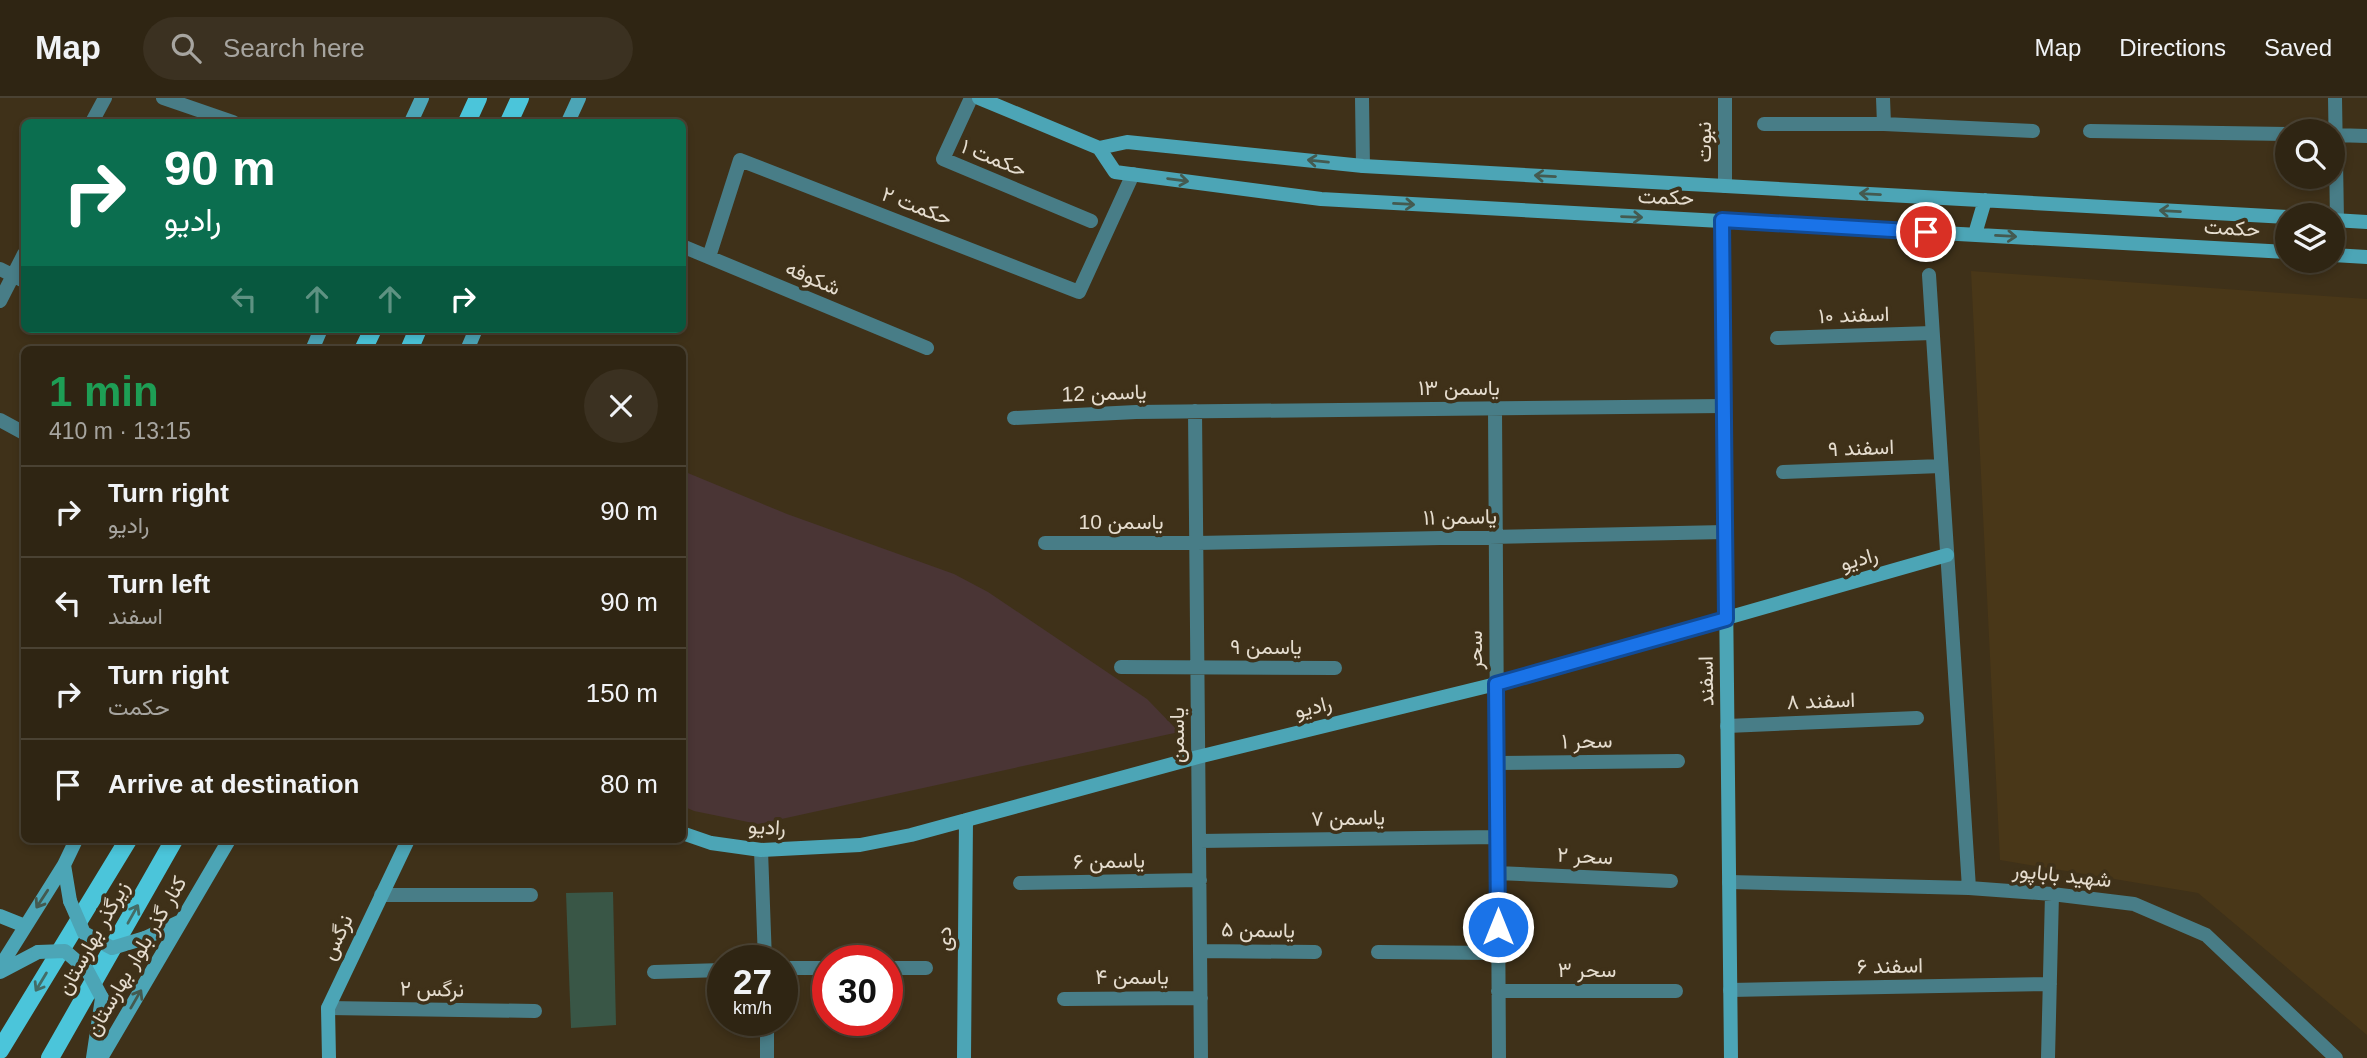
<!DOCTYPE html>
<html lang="en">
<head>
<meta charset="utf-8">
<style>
  :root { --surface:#2f2513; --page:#3b3121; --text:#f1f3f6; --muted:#a7a5a0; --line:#4a4233 }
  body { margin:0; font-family:Helvetica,Vazirmatn,sans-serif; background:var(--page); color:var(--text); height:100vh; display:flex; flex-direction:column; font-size:26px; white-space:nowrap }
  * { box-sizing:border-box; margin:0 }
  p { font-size:23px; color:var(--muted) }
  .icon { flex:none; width:38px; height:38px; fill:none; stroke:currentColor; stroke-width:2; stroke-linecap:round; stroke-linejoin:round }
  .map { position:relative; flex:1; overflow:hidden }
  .sheet { position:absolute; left:21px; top:248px; width:665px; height:497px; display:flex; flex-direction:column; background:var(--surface); border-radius:10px; box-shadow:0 4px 10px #0003,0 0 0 2px var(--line) }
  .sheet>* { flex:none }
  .guide { position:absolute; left:21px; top:21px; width:665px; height:214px; border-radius:10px; box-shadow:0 4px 10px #0003,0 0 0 2px var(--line); background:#0b6e4f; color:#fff; overflow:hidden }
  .fabs { position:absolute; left:2275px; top:21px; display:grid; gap:14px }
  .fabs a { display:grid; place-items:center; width:70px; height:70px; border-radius:50%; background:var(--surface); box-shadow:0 4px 10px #0003,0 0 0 2px var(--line); font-size:35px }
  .speed { position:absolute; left:707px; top:847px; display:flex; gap:14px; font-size:35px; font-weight:700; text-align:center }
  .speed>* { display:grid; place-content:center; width:91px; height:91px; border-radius:50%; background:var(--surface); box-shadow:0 4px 10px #0003,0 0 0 2px var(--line); line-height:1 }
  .speed small { font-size:18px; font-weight:400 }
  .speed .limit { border:10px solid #d22; background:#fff; color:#111 }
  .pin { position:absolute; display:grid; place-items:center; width:60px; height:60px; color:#fff; margin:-30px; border:4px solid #fff; border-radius:50%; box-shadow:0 2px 7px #0007 }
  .me { position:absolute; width:77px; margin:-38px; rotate:0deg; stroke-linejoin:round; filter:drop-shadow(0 0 5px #0008) }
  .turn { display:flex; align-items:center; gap:24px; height:147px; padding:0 28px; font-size:32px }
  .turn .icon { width:91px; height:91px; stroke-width:2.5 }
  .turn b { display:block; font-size:49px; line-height:60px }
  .lanes { display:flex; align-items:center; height:66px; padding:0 28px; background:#0003; justify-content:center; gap:35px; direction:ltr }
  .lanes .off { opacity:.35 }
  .round { display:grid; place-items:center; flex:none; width:74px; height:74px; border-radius:37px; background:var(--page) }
  .head { display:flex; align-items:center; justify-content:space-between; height:119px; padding:0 28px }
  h1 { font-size:42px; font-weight:700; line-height:52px; color:#1e9e55 }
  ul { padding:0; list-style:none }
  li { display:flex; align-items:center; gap:21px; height:91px; padding:0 28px; border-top:2px solid var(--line) }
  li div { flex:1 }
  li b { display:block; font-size:26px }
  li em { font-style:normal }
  header { display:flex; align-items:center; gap:42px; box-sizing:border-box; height:98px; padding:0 35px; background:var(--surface); border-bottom:2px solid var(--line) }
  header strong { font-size:33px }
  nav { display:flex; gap:38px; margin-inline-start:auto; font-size:24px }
  .search { width:490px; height:63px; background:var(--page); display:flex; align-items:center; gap:18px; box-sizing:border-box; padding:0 24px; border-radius:38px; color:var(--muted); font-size:26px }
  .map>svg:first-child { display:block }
</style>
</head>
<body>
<header>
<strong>Map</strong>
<div class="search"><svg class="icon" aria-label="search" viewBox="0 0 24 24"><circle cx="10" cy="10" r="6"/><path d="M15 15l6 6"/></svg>Search here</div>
<nav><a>Map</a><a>Directions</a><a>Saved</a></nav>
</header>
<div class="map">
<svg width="2367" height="960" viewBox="0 0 2367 960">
  <rect width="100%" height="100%" fill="#3f3119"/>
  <!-- built -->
  <path fill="#493718" d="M 1971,173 L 2367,201 L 2367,937 L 2198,795 L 2000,762 Z"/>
  <!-- industrial -->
  <path fill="#4a3535" d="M 683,373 L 787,416 L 954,476 L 988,494 L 1147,601 L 1179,634 L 758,726 L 694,713 L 683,708 Z"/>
  <!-- green -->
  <path fill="#395646" d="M 613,794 L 616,927 L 571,930 L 566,795 Z"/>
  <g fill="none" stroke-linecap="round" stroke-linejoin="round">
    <!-- street -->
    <path stroke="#487d87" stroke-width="14" d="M 163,0 L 233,24
      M 971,0 L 943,61 L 1091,123
      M 1362,0 L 1363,68
      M 1725,0 L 1725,88
      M 1883,0 L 1884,26
      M 2335,0 L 2337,122
      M 92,24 L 105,0
      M 1764,26 L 1884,26 L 2033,33
      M 2090,33 L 2287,36
      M 2333,37 L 2367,38
      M 682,148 L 927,250
      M 709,159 L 740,62 L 1079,194 L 1133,76
      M 0,171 L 24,183
      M 1929,177 L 1969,790
      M 0,203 L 24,156
      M 1777,240 L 1932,235
      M 1495,311 L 1499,960
      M 1195,313 L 1201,960
      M 1014,320 L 1136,314 L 1724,308
      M 0,322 L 24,335
      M 1783,374 L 1941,368
      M 1045,445 L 1197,445 L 1725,434
      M 1121,569 L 1335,570
      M 1727,628 L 1917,620
      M 1497,665 L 1678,663
      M 1199,743 L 1497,739
      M 761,752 L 765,863
      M 1497,775 L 1671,783
      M 1729,784 L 1969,790 L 2052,796 L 2134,806 L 2206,837 L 2336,960
      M 1020,785 L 1200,782
      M 381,797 L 531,797
      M 1200,853 L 1315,854
      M 1378,854 L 1498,855
      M 782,870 L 828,870
      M 887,870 L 926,870
      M 654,874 L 723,872
      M 1730,892 L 2050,886
      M 1498,893 L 1676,893
      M 1064,901 L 1201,900
      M 328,910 L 535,913
      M 767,922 L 767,960
      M 2048,960 L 2052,796"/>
    <!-- secondary -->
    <path stroke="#4ca5b6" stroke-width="14" d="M 979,0 L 1099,50 L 1127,44 L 1363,68 L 2287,119
      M 411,24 L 422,0
      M 568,24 L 579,0
      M 1099,50 L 1115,74 L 1321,101 L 2287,154
      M 1722,122 L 1731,960
      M 2333,122 L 2367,124
      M 1975,136 L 1985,102
      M 2333,157 L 2367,159
      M 312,252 L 321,231
      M 467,252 L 476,231
      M 682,735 L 711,745 L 761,752 L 860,747 L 911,737 L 1198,659 L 1496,586 L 1947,457
      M 64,767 L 70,803
      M 0,818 L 25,828
      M 145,840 L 181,823
      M 0,869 L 64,767 L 76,742
      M 0,874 L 38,854
      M 93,960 L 102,900
      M 101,960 L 229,742
      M 329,960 L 328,910 L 408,742
      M 964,960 L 966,722"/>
    <!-- primary -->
    <path stroke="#4bc5da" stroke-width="18" d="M 467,24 L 478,0
      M 509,24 L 520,0
      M 363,252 L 373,231
      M 409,252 L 418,231
      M 0,952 L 128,742
      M 50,960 L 174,742"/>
    <!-- secondary-bridge -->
    <path stroke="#4ca5b6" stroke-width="14" d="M 70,803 L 84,835 L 112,850 L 145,840
      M 38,854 L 65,853 L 87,872 L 102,900"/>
  </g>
  <!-- one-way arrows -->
  <defs><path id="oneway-shaft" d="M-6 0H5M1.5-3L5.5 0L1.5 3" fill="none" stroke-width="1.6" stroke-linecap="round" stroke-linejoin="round" transform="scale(1.75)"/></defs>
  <g stroke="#445a50">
    <use href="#oneway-shaft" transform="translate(1318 63) rotate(-174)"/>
    <use href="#oneway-shaft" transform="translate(1545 78) rotate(-177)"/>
    <use href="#oneway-shaft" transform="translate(1178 82) rotate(8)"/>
    <use href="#oneway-shaft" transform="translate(1870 96) rotate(-177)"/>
    <use href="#oneway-shaft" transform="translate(1404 106) rotate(3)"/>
    <use href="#oneway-shaft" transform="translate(2170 113) rotate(-177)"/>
    <use href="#oneway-shaft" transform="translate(1632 119) rotate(2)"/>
    <use href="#oneway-shaft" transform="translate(2006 138) rotate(3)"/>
    <use href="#oneway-shaft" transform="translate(42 801) rotate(123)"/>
    <use href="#oneway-shaft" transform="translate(136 901) rotate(-60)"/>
  </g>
  <g stroke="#446c66">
    <use href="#oneway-shaft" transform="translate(133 816) rotate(-61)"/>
    <use href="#oneway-shaft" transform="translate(41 884) rotate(121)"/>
  </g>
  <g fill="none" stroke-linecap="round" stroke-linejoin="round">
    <!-- route casing -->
    <g stroke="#114b97" stroke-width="18">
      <path id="route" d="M 1498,829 L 1496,586 L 1726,521 L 1722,122 L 1926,134"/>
    </g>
    <!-- route -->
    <use href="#route" stroke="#1a73e8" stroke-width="12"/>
  </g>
  <g text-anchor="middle" stroke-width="7" stroke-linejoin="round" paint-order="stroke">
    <!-- street labels -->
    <g font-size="21" fill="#e6ddcf" stroke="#3f3119">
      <text transform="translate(1704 44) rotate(-90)" y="7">نبوت</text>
      <text transform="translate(994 60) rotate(22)" y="7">حکمت ۱</text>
      <text transform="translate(1666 99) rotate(2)" y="7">حکمت</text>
      <text transform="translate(917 108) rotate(21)" y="7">حکمت ۲</text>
      <text transform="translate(2232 130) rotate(3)" y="7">حکمت</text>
      <text transform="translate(813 180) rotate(23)" y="7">شکوفه</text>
      <text transform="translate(1854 217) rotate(-2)" y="7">اسفند ۱۰</text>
      <text x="1459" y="297">یاسمن ۱۳</text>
      <text transform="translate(1104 295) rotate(-2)" y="7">یاسمن 12</text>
      <text transform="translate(1861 350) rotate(-2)" y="7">اسفند ۹</text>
      <text transform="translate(1460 419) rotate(-1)" y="7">یاسمن ۱۱</text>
      <text x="1121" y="431">یاسمن 10</text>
      <text transform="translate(1859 461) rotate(-16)" y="7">رادیو</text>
      <text x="1266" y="556">یاسمن ۹</text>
      <text transform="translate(1475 552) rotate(-90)" y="7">سحر</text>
      <text transform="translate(1706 583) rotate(-91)" y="7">اسفند</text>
      <text transform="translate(1821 603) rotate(-2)" y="7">اسفند ۸</text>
      <text transform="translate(1313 609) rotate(-14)" y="7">رادیو</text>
      <text transform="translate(1177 637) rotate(-90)" y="7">یاسمن</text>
      <text transform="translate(1587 643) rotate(-1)" y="7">سحر ۱</text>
      <text transform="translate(1348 720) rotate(-1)" y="7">یاسمن ۷</text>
      <text transform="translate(767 729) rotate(3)" y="7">رادیو</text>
      <text transform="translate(1585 758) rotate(3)" y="7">سحر ۲</text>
      <text transform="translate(1109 763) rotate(-1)" y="7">یاسمن ۶</text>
      <text transform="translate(2062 777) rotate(6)" y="7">شهید باباپور</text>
      <text transform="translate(1258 832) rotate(1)" y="7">یاسمن ۵</text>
      <text transform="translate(337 839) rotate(-65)" y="7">نرگس</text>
      <text transform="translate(93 840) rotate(-61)" y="7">زیرگذر بهارستان</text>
      <text transform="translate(944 841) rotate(-90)" y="7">دی</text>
      <text transform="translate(136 858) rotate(-60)" y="7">کنار گذر بلوار بهارستان</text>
      <text transform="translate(1890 868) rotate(-1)" y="7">اسفند ۶</text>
      <text x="1587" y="879">سحر ۳</text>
      <text x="1132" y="886">یاسمن ۴</text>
      <text transform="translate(432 891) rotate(1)" y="7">نرگس ۲</text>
    </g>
  </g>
</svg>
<div class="fabs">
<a><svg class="icon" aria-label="search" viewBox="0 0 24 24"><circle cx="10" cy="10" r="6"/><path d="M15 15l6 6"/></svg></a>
<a><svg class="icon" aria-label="layers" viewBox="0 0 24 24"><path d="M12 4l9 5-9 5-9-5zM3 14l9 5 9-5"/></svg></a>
</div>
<div class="speed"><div>27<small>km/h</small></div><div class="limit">30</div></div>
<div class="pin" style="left:1926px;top:134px;background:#d93025"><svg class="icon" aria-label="arrive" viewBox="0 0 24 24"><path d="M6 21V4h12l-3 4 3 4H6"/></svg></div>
<svg class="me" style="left:1498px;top:829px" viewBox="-20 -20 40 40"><circle r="17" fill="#1a73e8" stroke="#fff" stroke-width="3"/><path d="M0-11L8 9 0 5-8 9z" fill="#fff"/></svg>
<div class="guide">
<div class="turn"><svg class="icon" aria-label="right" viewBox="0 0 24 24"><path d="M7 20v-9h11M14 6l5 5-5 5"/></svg><div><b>90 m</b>رادیو</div></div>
<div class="lanes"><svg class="icon off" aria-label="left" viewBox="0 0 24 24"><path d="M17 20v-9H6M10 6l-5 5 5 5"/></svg><svg class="icon off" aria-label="ahead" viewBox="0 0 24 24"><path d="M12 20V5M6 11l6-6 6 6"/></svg><svg class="icon off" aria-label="ahead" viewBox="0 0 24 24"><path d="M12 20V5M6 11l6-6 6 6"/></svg><svg class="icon" aria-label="right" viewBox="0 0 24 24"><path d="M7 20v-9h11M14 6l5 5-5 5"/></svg></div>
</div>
<section class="sheet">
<div class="head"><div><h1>1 min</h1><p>410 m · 13:15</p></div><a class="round"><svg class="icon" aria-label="close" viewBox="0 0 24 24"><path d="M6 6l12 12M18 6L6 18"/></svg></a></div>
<ul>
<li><svg class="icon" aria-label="right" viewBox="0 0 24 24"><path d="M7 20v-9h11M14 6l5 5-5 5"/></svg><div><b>Turn right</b><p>رادیو</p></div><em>90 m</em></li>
<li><svg class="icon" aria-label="left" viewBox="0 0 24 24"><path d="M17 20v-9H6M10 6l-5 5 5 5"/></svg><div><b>Turn left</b><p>اسفند</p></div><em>90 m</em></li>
<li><svg class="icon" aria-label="right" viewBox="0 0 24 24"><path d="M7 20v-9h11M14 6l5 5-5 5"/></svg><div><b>Turn right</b><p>حکمت</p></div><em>150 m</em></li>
<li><svg class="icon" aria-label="arrive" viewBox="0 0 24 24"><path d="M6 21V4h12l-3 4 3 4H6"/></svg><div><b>Arrive at destination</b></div><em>80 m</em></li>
</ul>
</section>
</div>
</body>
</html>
